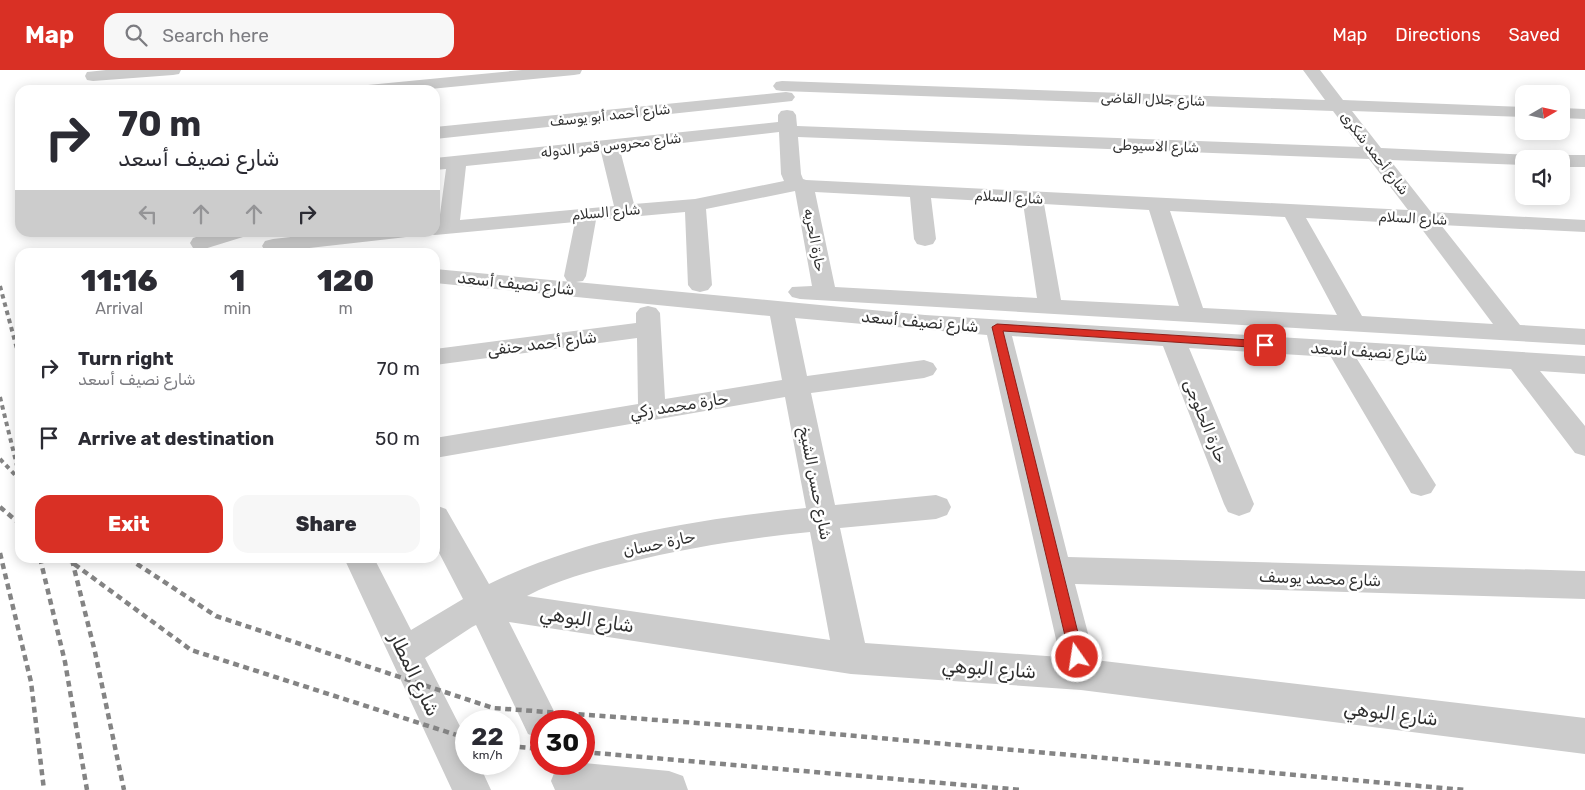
<!DOCTYPE html>
<html lang="en">
<head>
<meta charset="utf-8">
<style>
  :root { --surface:#fff; --page:#f7f7f7; --text:#2b2b33; --muted:#7c7c81; --accent:#d93025 }
  body { margin:0; font-family:Rubik,"Noto Naskh Arabic",sans-serif; background:var(--page); color:var(--text); height:100vh; display:flex; flex-direction:column; font-size:19px; white-space:nowrap }
  * { box-sizing:border-box; margin:0 }
  p { font-size:16px; color:var(--muted) }
  .icon { flex:none; width:28px; height:28px; fill:none; stroke:currentColor; stroke-width:2; stroke-linecap:round; stroke-linejoin:round }
  .map { position:relative; flex:1; overflow:hidden }
  .side { position:absolute; left:15px; top:178px; width:425px; height:315px; display:flex; flex-direction:column; background:var(--surface); border-radius:15px; box-shadow:0 2px 12px #0003 }
  .side>* { flex:none }
  .hud { position:absolute; left:15px; top:15px; width:425px; height:152px; border-radius:15px; box-shadow:0 2px 12px #0003; background:#fff; color:var(--text); overflow:hidden }
  .needle { width:32px; rotate:81deg }
  .buttons { position:absolute; left:1515px; top:15px; display:grid; gap:10px }
  .buttons a { display:grid; place-items:center; width:55px; height:55px; border-radius:10px; background:var(--surface); box-shadow:0 2px 12px #0003; font-size:25px }
  .speed { position:absolute; left:455px; top:640px; display:flex; gap:10px; font-size:25px; font-weight:700; text-align:center }
  .speed>* { display:grid; place-content:center; width:65px; height:65px; border-radius:50%; background:var(--surface); box-shadow:0 2px 12px #0003; line-height:1 }
  .speed small { font-size:12px; font-weight:400 }
  .speed .limit { border:8px solid #d22; background:#fff; color:#111 }
  .pin { position:absolute; display:grid; place-items:center; width:42px; height:42px; color:#fff; margin:-21px; border-radius:10px; box-shadow:0 2px 8px #0006 }
  .me { position:absolute; width:55px; margin:-28px; rotate:347deg; stroke-linejoin:round; filter:drop-shadow(0 0 4px #0008) }
  .turn { display:flex; align-items:center; gap:18px; height:105px; padding:0 20px; font-size:22px }
  .turn .icon { width:65px; height:65px; stroke-width:2.5 }
  .turn b { display:block; font-size:35px; line-height:42px }
  .lanes { display:flex; align-items:center; height:48px; padding:0 20px; background:#0003; justify-content:center; gap:25px; direction:ltr }
  .lanes .off { opacity:.35 }
  .eta { display:flex; justify-content:space-evenly; align-items:center; height:85px; text-align:center }
  .eta b { font-size:30px; font-weight:800; line-height:35px }
  .button { display:flex; gap:10px; margin-top:auto; padding:10px 20px }
  .button a { flex:1; height:58px; border-radius:15px; background:var(--accent); color:#fff; font-size:20px; font-weight:800; line-height:58px; text-align:center }
  .button a+a { background:var(--page); color:var(--text) }
  ul { padding:0; list-style:none }
  li { display:flex; align-items:center; gap:15px; height:70px; padding:0 20px }
  li div { flex:1 }
  li b { display:block; font-size:19px }
  li em { font-style:normal }
  header { display:flex; align-items:center; gap:30px; box-sizing:border-box; height:70px; padding:0 25px; background:var(--accent); color:#fff }
  header strong { font-size:24px }
  nav { display:flex; gap:28px; margin-inline-start:auto; font-size:18px }
  .search { width:350px; height:45px; background:var(--page); display:flex; align-items:center; gap:12px; box-sizing:border-box; padding:0 18px; border-radius:15px; color:var(--muted); font-size:19px }
  .map>svg:first-child { display:block }
</style>
</head>
<body>
<header>
<strong>Map</strong>
<div class="search"><svg class="icon" aria-label="search" viewBox="0 0 24 24"><circle cx="10" cy="10" r="6"/><path d="M15 15l6 6"/></svg>Search here</div>
<nav><a>Map</a><a>Directions</a><a>Saved</a></nav>
</header>
<div class="map">
<svg width="1585" height="720" viewBox="0 0 1585 720">
  <rect width="100%" height="100%" fill="#fff"/>
  <g fill="none" stroke-linecap="round" stroke-linejoin="round">
    <!-- minor -->
    <path fill="#ccc" fill-rule="evenodd" d="M 106,0 L 181,0 L 179,4 L 173,5 L 93,11 L 87,10 L 85,6 L 87,2 Z
      M 522,0 L 582,0 L 580,4 L 574,5 L 420,20 L 359,20 L 362,16 L 368,15 Z
      M 1303,0 L 1320,0 L 1343,30 L 1524,37 L 1524,47 L 1352,41 L 1381,78 L 1531,85 L 1533,89 L 1524,89 L 1524,95 L 1390,90 L 1431,142 L 1585,150 L 1585,162 L 1441,155 L 1520,255 L 1585,259 L 1585,275 L 800,229 L 792,227 L 788,222 L 792,217 L 812,216 L 795,121 L 706,139 L 712,215 L 708,220 L 700,222 L 692,220 L 688,215 L 685,142 L 596,150 L 586,206 L 583,211 L 576,212 L 925,245 L 1585,286 L 1585,304 L 1540,301 L 1585,356 L 1585,386 L 1575,383 L 1511,299 L 1357,289 L 1436,415 L 1431,423 L 1421,426 L 1411,423 L 1331,287 L 1189,278 L 1254,434 L 1250,442 L 1239,446 L 1228,442 L 1224,434 L 1163,276 L 1012,266 L 1068,487 L 1585,501 L 1585,529 L 1075,514 L 1095,590 L 1585,648 L 1585,684 L 1081,620 L 851,604 L 509,552 L 559,651 L 541,651 L 541,669 L 528,664 L 476,555 L 472,557 L 425,588 L 466,668 L 466,694 L 479,694 L 491,720 L 452,720 L 344,488 L 374,488 L 411,560 L 463,529 L 435,475 L 435,435 L 446,439 L 489,514 C 587,466 699,449 806,438 L 785,327 L 435,388 L 435,368 L 638,334 L 637,268 L 435,295 L 435,279 L 636,253 L 636,243 L 640,238 L 648,236 L 656,238 L 660,243 L 665,329 L 782,310 L 770,246 L 435,213 L 435,199 L 572,212 L 567,211 L 564,206 L 575,152 L 435,165 L 427,164 L 435,162 L 435,153 L 439,152 L 446,99 L 435,100 L 435,88 L 778,52 L 778,45 L 781,41 L 787,40 L 793,41 L 796,45 L 797,56 L 1360,77 L 1333,41 L 782,21 L 776,20 L 773,16 L 776,12 L 782,11 L 1325,30 ZM 779,62 L 781,104 L 784,111 L 695,129 L 634,134 L 620,80 ZM 798,67 L 1369,89 L 1408,140 L 806,110 L 803,109 L 801,104 ZM 601,82 L 614,136 L 460,150 L 466,96 ZM 815,122 L 910,127 L 914,169 L 917,174 L 925,176 L 933,174 L 936,169 L 931,128 L 1023,133 L 1037,228 L 835,217 ZM 1044,134 L 1149,140 L 1179,236 L 1061,230 ZM 1170,141 L 1285,147 L 1337,245 L 1203,238 ZM 1306,148 L 1418,154 L 1493,254 L 1362,246 ZM 795,248 L 987,265 L 1060,587 L 865,573 L 840,458 L 936,449 L 947,445 L 951,437 L 947,429 L 936,425 L 835,435 L 811,323 L 924,308 L 933,305 L 937,299 L 933,293 L 924,290 L 807,306 ZM 810,462 L 830,570 L 527,526 C 557,510 591,501 625,493 C 686,478 748,468 810,462 Z
      M 786,22 L 792,23 L 795,27 L 792,31 L 435,69 L 435,57 Z
      M 1561,38 L 1585,39 L 1585,49 L 1561,48 Z
      M 1561,85 L 1585,85 L 1585,97 L 1561,97 L 1561,89 L 1553,89 Z
      M 212,162 L 245,162 L 243,167 L 201,180 L 193,178 L 190,173 L 193,168 Z
      M 335,162 L 408,162 L 406,167 L 398,168 L 274,182 L 265,181 L 262,176 L 265,171 L 273,169 Z
      M 584,693 L 669,701 L 683,706 L 688,720 L 555,720 L 551,711 L 556,698 L 566,694 Z"/>
    <!-- rail-far1 -->
    <path stroke="#848484" stroke-width="4" stroke-dasharray="4.5 4" stroke-linecap="butt" d="M 0,216 L 20,290
      M 0,327 L 20,408
      M 0,389 L 20,410"/>
    <!-- rail -->
    <path stroke="#848484" stroke-width="4.5" stroke-dasharray="6 4.5" stroke-linecap="butt" d="M 0,437 L 20,454
      M 0,483 L 31,612 L 44,720
      M 40,488 L 65,592 L 87,720
      M 66,488 L 191,580 L 466,668
      M 128,488 L 216,546 L 493,638 L 766,658 L 1465,720
      M 72,490 L 95,582 L 124,720
      M 509,676 L 541,679
      M 584,682 L 1022,720"/>
  </g>
  <!-- route -->
  <path fill="#d93025" stroke="#8d1f18" d="M 997,254 L 1265,271 L 1270,275 L 1265,278 L 1003,261 L 1084,587 L 1082,591 L 1077,593 L 1072,591 L 1070,587 L 992,257 Z"/>
  <g text-anchor="middle" stroke-width="5" stroke-linejoin="round" paint-order="stroke">
    <!-- far-street labels -->
    <g font-size="14" fill="#2f2f2f" stroke="#fff">
      <text transform="translate(1153 29) rotate(2)" y="5">شارع جلال القاضى</text>
      <text transform="translate(610 45) rotate(-6)" y="5">شارع أحمد أبو يوسف</text>
      <text transform="translate(611 75) rotate(-6)" y="5">شارع محروس قمر الدوله</text>
      <text transform="translate(1156 76) rotate(2)" y="5">شارع الاسيوطى</text>
      <text transform="translate(1375 83) rotate(52)" y="5">شارع أحمد شكرى</text>
      <text transform="translate(1009 127) rotate(3)" y="5">شارع السلام</text>
      <text transform="translate(606 142) rotate(-5)" y="5">شارع السلام</text>
      <text transform="translate(1413 148) rotate(3)" y="5">شارع السلام</text>
      <text transform="translate(815 170) rotate(79)" y="5">حارة الحريه</text>
    </g>
    <!-- street labels -->
    <g font-size="16" fill="#2f2f2f" stroke="#fff">
      <text transform="translate(516 213) rotate(6)" y="6">شارع نصيف أسعد</text>
      <text transform="translate(920 251) rotate(5)" y="6">شارع نصيف أسعد</text>
      <text transform="translate(542 273) rotate(-7)" y="6">شارع أحمد حنفى</text>
      <text transform="translate(1369 281) rotate(4)" y="6">شارع نصيف أسعد</text>
      <text transform="translate(679 335) rotate(-9)" y="6">حارة محمد زكي</text>
      <text transform="translate(1206 351) rotate(68)" y="6">حارة الحلوجى</text>
      <text transform="translate(816 413) rotate(79)" y="6">شارع حسن الشيخ</text>
      <text transform="translate(659 473) rotate(-12)" y="6">حارة حسان</text>
      <text transform="translate(1320 508) rotate(2)" y="6">شارع محمد يوسف</text>
    </g>
    <!-- near-street labels -->
    <g font-size="19" fill="#2f2f2f" stroke="#fff">
      <text transform="translate(587 549) rotate(8)" y="7">شارع البوهي</text>
      <text transform="translate(989 598) rotate(4)" y="7">شارع البوهي</text>
      <text transform="translate(415 604) rotate(64)" y="7">شارع المطار</text>
      <text transform="translate(1391 643) rotate(7)" y="7">شارع البوهي</text>
    </g>
  </g>
</svg>
<div class="buttons">
<a><svg class="needle" viewBox="-14 -14 28 28"><path d="M0-13l5 13h-10z" fill="#e53935"/><path d="M0 13l5-13h-10z" fill="#7c7c81"/></svg></a>
<a><svg class="icon" aria-label="sound" viewBox="0 0 24 24"><path d="M4 9h4l5-4v14l-5-4H4zM17 9q2 3 0 6"/></svg></a>
</div>
<div class="speed"><div>22<small>km/h</small></div><div class="limit">30</div></div>
<div class="pin" style="left:1265px;top:275px;background:#d93025"><svg class="icon" aria-label="arrive" viewBox="0 0 24 24"><path d="M6 21V4h12l-3 4 3 4H6"/></svg></div>
<svg class="me" style="left:1077px;top:587px" viewBox="-20 -20 40 40"><circle r="17" fill="#d93025" stroke="#fff" stroke-width="3"/><path d="M0-11L8 9 0 5-8 9z" fill="#fff"/></svg>
<div class="hud">
<div class="turn"><svg class="icon" aria-label="right" viewBox="0 0 24 24"><path d="M7 20v-9h11M14 6l5 5-5 5"/></svg><div><b>70 m</b>شارع نصيف أسعد</div></div>
<div class="lanes"><svg class="icon off" aria-label="left" viewBox="0 0 24 24"><path d="M17 20v-9H6M10 6l-5 5 5 5"/></svg><svg class="icon off" aria-label="ahead" viewBox="0 0 24 24"><path d="M12 20V5M6 11l6-6 6 6"/></svg><svg class="icon off" aria-label="ahead" viewBox="0 0 24 24"><path d="M12 20V5M6 11l6-6 6 6"/></svg><svg class="icon" aria-label="right" viewBox="0 0 24 24"><path d="M7 20v-9h11M14 6l5 5-5 5"/></svg></div>
</div>
<section class="side">
<div class="eta">
<div><b>11:16</b><p>Arrival</p></div>
<div><b>1</b><p>min</p></div>
<div><b>120</b><p>m</p></div>
</div>
<ul>
<li><svg class="icon" aria-label="right" viewBox="0 0 24 24"><path d="M7 20v-9h11M14 6l5 5-5 5"/></svg><div><b>Turn right</b><p>شارع نصيف أسعد</p></div><em>70 m</em></li>
<li><svg class="icon" aria-label="arrive" viewBox="0 0 24 24"><path d="M6 21V4h12l-3 4 3 4H6"/></svg><div><b>Arrive at destination</b></div><em>50 m</em></li>
</ul>
<div class="button"><a>Exit</a><a>Share</a></div>
</section>
</div>
</body>
</html>
